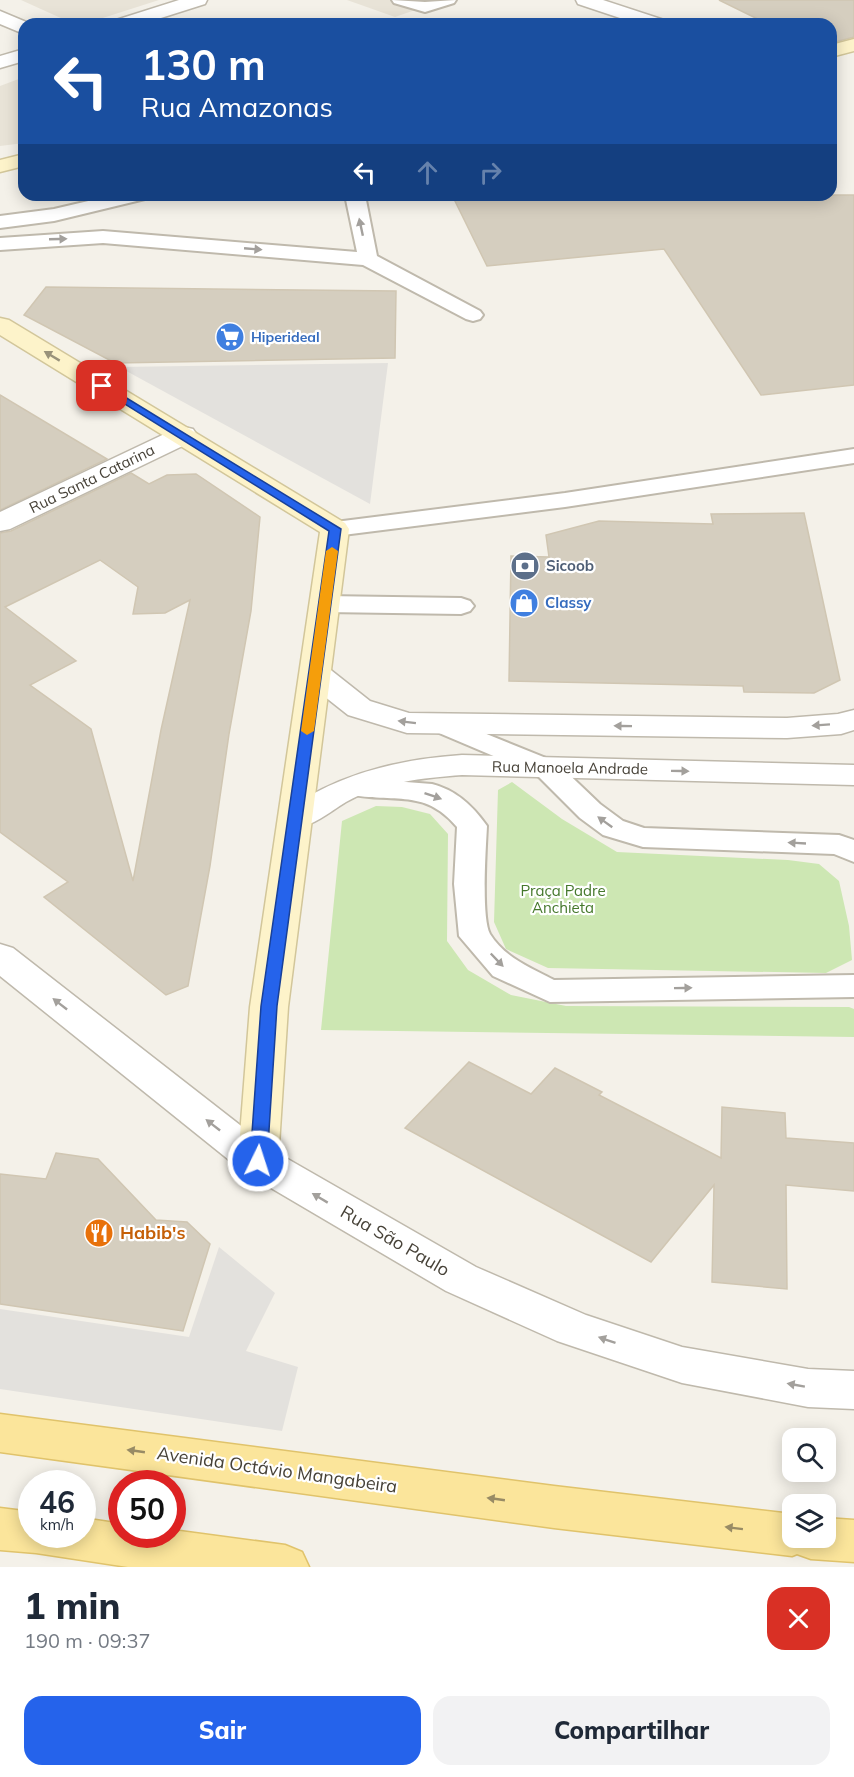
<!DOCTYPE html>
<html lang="pt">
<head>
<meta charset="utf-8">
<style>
  :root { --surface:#fff; --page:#f2f2f3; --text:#1f2937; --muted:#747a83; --accent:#2563eb }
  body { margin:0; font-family:Mulish,sans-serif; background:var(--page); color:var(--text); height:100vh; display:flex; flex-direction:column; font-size:22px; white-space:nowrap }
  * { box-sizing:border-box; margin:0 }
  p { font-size:20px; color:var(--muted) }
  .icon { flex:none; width:33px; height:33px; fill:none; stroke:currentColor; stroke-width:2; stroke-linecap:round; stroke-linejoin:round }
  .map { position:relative; height:1567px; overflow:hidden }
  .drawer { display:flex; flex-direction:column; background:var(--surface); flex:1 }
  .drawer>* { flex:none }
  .banner { position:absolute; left:18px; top:18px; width:819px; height:183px; border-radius:18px; box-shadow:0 3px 15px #0003; background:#1a4fa0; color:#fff; overflow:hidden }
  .tools { position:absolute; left:782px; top:1428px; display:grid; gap:12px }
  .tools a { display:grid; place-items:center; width:54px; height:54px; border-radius:12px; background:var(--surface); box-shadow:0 3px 15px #0003; font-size:30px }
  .speed { position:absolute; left:18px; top:1470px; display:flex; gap:12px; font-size:30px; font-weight:700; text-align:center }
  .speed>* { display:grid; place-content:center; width:78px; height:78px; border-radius:50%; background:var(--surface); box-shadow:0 3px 15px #0003; line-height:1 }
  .speed small { font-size:15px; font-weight:400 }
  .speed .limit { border:9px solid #d22; background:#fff; color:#111 }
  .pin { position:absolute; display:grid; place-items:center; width:51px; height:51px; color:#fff; margin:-26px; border-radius:12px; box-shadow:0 3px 9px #0006 }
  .me { position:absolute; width:66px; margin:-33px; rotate:4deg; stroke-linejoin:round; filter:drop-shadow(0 0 4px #0008) }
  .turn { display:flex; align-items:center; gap:21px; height:126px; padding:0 24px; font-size:27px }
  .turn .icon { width:78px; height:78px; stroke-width:2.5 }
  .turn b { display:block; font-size:42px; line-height:51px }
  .lanes { display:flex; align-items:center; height:57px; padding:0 24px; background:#0003; justify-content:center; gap:30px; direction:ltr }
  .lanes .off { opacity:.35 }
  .round { display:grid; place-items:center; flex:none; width:63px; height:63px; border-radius:18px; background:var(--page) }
  .summary { display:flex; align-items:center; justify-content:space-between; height:102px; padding:0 24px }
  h1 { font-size:36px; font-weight:800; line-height:45px }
  .action { display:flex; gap:12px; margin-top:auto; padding:12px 24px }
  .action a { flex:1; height:69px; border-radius:18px; background:var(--accent); color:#fff; font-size:24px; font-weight:800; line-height:69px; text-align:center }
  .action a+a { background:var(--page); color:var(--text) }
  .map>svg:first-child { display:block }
</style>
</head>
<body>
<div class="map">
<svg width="854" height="1567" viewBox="0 0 854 1567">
  <rect width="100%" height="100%" fill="#f4f1e9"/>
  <!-- residential -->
  <path fill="#e8e3d7" d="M 21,0 L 159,0 L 84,24 L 74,24 Z
    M 347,0 L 444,0 L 395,17 Z
    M 24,77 L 24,143 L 0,146 L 0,86 Z"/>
  <!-- green -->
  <path fill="#cde7b3" d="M 512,782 L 562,819 L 617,852 L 788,860 L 819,864 L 839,881 L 849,926 L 852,960 L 826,973 L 548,968 L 506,949 L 494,922 L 498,790 Z
    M 376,806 L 402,807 L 430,814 L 448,834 L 447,941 L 468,970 L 511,995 L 566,1006 L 849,1007 L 854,1009 L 854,1037 L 321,1030 L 342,821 Z"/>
  <!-- parking -->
  <path fill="#e3e1dd" d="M 388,363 L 370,504 L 119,367 Z
    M 219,1247 L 275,1293 L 246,1351 L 298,1367 L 282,1431 L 0,1389 L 0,1309 L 189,1337 Z"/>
  <!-- building -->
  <path fill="#d5cebf" stroke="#d0c6b2" stroke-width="1.5" fill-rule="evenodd" d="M 719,0 L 854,0 L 854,37 L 831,43 L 831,24 L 768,24 Z
    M 452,195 L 854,195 L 854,385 L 761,395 L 664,249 L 487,266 Z
    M 46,287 L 396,291 L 395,358 L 115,363 L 24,315 Z
    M 0,395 L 107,459 L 0,510 Z
    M 131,473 L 149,484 L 167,475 L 196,474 L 260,517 L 251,611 L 229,734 L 210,866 L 188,986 L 166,995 L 44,897 L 68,882 L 0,832 L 0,533 L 11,531 ZM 100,560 L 138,587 L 133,614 L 165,613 L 190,600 L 161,730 L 133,881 L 91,729 L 30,685 L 76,661 L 5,607 Z
    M 804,513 L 840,680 L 814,693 L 744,692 L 743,686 L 509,681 L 511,556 L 549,557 L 546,535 L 599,521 L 713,524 L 711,514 Z
    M 469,1062 L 531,1094 L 555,1068 L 602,1092 L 599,1095 L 721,1158 L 722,1107 L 785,1113 L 786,1138 L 854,1143 L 854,1191 L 786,1185 L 787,1289 L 712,1282 L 714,1185 L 651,1262 L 405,1128 Z
    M 56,1153 L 98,1159 L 156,1220 L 187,1222 L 210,1244 L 183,1331 L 0,1304 L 0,1174 L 46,1179 Z"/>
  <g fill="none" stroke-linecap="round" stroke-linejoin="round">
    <!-- service casing -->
    <g stroke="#bfb9ac" stroke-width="4">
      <path id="service" d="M 392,0 L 425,2 L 456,0 L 454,3 L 425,12 L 394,3 Z
        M 114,195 L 148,195 L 145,199 L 54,221 L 0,228 L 0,216 L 54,209 Z
        M 345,195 L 365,195 L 377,256 L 480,311 L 483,315 L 480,319 L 473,321 L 466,319 L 363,265 L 103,243 L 0,250 L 0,238 L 103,231 L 357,252 Z
        M 854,449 L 854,463 L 565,507 L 335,536 L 326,534 L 323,529 L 326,524 L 335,522 L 565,493 Z
        M 325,596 L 461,598 L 470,601 L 474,606 L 470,611 L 461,614 L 325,612 L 316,609 L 312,604 L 316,599 Z
        M 442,716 L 556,762 L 600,804 L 623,821 L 644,828 L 839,835 L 854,840 L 854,862 L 834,854 L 643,847 L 603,835 L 580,818 L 536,774 L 432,730 L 428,724 L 432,718 Z
        M 354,778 L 432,784 C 456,790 473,806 487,826 C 486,847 481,918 490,934 C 504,957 531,968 554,980 L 854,975 L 854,997 L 550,1002 L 493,976 L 459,936 L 454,884 L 457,827 C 423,786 390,805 344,793 L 340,787 L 344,781 Z"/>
    </g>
    <!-- minor casing -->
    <g stroke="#bfb9ac" stroke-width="3">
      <path id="minor" d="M 179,0 L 207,0 L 205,4 L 142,24 L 114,24 L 116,20 Z
        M 184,427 L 193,429 L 197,435 L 193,441 L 10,529 L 0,531 L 0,512 L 175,429 Z
        M 316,665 L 327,667 L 370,701 L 409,713 L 787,718 L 838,714 L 854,710 L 854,730 L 841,734 L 787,738 L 407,733 L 348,715 L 305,681 L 301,674 L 305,667 Z
        M 462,755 L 854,765 L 854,785 L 462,775 C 423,778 381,782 346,802 C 326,814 308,832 284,826 L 279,818 C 285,808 294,805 304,799 C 353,770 406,759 462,755 Z"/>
    </g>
    <!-- tertiary casing -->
    <g stroke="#bfb9ac" stroke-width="3">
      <path id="tertiary" d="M 576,0 L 603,0 L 664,20 L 666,24 L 638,24 L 578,4 Z
        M 0,11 L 31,24 L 24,24 L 24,34 L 0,24 Z
        M 24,49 L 24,61 L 0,68 L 0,56 Z
        M 0,944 L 13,948 L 272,1150 L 476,1267 L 586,1315 L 682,1347 L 808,1369 L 854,1371 L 854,1409 L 808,1407 L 682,1383 L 557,1341 L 446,1291 L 244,1172 L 0,976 Z"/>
    </g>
    <!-- secondary casing -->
    <g stroke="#d2c69a" stroke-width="3">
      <path id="secondary" d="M 854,39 L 854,51 L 831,57 L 831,45 Z
        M 24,154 L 24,166 L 0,172 L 0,160 Z
        M 0,318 L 9,320 L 345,523 L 349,529 L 288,1007 L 278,1161 L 272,1172 L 258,1176 L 244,1172 L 238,1161 L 250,1007 L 320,532 L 0,335 Z"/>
    </g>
    <!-- primary casing -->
    <g stroke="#e0c36b" stroke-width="3">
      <path id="primary" d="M 0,1414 L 554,1486 L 792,1514 L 792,1538 L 825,1538 L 825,1518 L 854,1520 L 854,1562 L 811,1559 L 797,1554 L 792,1556 L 554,1528 L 0,1452 Z
        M 0,1508 L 32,1512 L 32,1534 L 82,1534 L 82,1518 L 122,1524 L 122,1534 L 172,1534 L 172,1530 L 285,1545 L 302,1552 L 309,1567 L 128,1567 L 36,1553 L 0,1550 Z"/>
    </g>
    <!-- service -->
    <use href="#service" fill="#fff" fill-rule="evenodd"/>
    <!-- minor -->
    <use href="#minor" fill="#fff" fill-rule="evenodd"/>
    <!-- tertiary -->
    <use href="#tertiary" fill="#fff" fill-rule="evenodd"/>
    <!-- secondary -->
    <use href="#secondary" fill="#fdf3ca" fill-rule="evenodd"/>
    <!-- primary -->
    <use href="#primary" fill="#fbe59b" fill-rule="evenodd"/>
  </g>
  <!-- one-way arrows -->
  <defs><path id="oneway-solid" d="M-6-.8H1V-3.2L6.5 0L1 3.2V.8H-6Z" transform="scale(1.5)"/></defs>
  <g fill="#a3a09c">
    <use href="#oneway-solid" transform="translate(361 227) rotate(-102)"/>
    <use href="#oneway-solid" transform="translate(58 239) rotate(-2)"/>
    <use href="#oneway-solid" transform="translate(253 249) rotate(5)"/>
    <use href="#oneway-solid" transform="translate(407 722) rotate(-173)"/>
    <use href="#oneway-solid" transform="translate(821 725) rotate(176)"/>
    <use href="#oneway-solid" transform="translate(623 726) rotate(-179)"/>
    <use href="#oneway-solid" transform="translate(680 771) rotate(1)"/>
    <use href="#oneway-solid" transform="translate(433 796) rotate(19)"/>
    <use href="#oneway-solid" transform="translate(605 822) rotate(-144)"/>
    <use href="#oneway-solid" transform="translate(797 843) rotate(-177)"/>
    <use href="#oneway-solid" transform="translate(497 960) rotate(46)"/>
    <use href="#oneway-solid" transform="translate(683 988) rotate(-1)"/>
    <use href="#oneway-solid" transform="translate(60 1004) rotate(-142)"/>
    <use href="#oneway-solid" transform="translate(213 1125) rotate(-142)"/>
    <use href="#oneway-solid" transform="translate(320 1198) rotate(-149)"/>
    <use href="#oneway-solid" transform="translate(607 1340) rotate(-161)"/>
    <use href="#oneway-solid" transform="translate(796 1385) rotate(-170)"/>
  </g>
  <use fill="#99927a" href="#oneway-solid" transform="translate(52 356) rotate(-149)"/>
  <g fill="#988b65">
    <use href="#oneway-solid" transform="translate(136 1451) rotate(-172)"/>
    <use href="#oneway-solid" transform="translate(496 1499) rotate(-172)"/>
    <use href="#oneway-solid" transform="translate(734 1528) rotate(-173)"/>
  </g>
  <!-- route -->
  <path fill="#2563eb" stroke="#184099" stroke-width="1.5" d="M 102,383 L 341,529 L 277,1006 L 267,1161 L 264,1166 L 258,1168 L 253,1166 L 250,1161 L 261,1006 L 329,531 L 99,388 L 97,386 Z"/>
  <!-- slow -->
  <path fill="#f59e0b" d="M 332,547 L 338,551 L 314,731 L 307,735 L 301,731 L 326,551 Z"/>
  <!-- icons -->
  <defs>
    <g id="supermarket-disc" transform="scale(1.5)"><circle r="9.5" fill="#3f7fe0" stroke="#fff"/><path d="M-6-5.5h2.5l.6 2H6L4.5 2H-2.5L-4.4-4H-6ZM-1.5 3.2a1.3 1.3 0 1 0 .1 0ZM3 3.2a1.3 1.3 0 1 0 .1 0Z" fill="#fff"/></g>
    <g id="bank-disc" transform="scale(1.5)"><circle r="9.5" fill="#5c6f8a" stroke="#fff"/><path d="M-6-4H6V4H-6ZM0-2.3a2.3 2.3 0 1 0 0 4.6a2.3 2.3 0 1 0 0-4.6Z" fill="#fff"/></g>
    <g id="shop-disc" transform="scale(1.5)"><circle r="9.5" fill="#3f7fe0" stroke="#fff"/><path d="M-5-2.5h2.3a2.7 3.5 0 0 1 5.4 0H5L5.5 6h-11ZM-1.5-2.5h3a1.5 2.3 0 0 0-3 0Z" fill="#fff"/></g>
    <g id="restaurant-disc" transform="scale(1.5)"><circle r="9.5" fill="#e8710a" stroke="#fff"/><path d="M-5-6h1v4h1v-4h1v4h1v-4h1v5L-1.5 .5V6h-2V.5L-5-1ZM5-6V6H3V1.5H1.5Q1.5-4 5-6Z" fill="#fff"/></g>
  </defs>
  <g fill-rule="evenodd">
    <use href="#supermarket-disc" x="230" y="337"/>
    <use href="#bank-disc" x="525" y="566"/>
    <use href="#shop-disc" x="524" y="603"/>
    <use href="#restaurant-disc" x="99" y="1233"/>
  </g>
  <g text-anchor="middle" stroke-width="4.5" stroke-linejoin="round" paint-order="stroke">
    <!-- far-shop labels -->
    <g font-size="14" font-weight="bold" fill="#366cbe" stroke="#fff" text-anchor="start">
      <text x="251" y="342">Hiperideal</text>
    </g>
    <!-- street labels -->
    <g font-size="15" fill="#474238" stroke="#fff">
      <text transform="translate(92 479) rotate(-26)" y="5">Rua Santa Catarina</text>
      <text transform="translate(570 768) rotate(1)" y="5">Rua Manoela Andrade</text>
    </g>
    <!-- service labels -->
    <g font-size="15" font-weight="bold" fill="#4e5e75" stroke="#fff" text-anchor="start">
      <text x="546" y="571">Sicoob</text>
    </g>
    <!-- shop labels -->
    <g font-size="15" font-weight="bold" fill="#366cbe" stroke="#fff" text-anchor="start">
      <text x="545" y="608">Classy</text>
    </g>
    <!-- park labels -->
    <g font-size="15" fill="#45782c" stroke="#fff">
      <text x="563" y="896">Praça Padre<tspan x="563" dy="17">Anchieta</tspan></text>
    </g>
    <!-- near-food labels -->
    <g font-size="18" font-weight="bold" fill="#c56008" stroke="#fff" text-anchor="start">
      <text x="120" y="1239">Habib's</text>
    </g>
    <!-- near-street labels -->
    <g font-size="18" fill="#474238" stroke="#fff">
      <text transform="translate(395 1241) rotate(30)" y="6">Rua São Paulo</text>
      <text transform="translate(277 1470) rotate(8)" y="6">Avenida Octávio Mangabeira</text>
    </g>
  </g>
</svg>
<div class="tools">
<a><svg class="icon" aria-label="search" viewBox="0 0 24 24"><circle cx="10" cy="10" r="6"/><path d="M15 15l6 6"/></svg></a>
<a><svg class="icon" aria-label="layers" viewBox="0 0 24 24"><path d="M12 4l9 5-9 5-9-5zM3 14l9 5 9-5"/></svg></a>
</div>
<div class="speed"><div>46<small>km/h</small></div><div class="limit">50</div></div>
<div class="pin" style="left:102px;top:386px;background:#d93025"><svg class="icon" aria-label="arrive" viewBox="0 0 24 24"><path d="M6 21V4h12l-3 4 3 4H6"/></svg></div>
<svg class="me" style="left:258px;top:1161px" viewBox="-20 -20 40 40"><circle r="17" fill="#2563eb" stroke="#fff" stroke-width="3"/><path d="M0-11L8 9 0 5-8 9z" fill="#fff"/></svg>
<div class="banner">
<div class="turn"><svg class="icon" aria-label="left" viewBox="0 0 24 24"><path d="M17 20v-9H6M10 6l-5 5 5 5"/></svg><div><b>130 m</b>Rua Amazonas</div></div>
<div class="lanes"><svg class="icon" aria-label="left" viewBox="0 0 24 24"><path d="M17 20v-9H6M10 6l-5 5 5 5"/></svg><svg class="icon off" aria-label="ahead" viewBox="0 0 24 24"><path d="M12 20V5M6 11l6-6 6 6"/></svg><svg class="icon off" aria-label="right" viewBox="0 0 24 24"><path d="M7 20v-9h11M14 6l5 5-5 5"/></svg></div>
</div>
</div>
<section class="drawer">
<div class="summary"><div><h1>1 min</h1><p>190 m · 09:37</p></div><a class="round" style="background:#d93025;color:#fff"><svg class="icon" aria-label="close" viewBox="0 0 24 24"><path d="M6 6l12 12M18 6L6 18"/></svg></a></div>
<div class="action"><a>Sair</a><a>Compartilhar</a></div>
</section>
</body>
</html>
